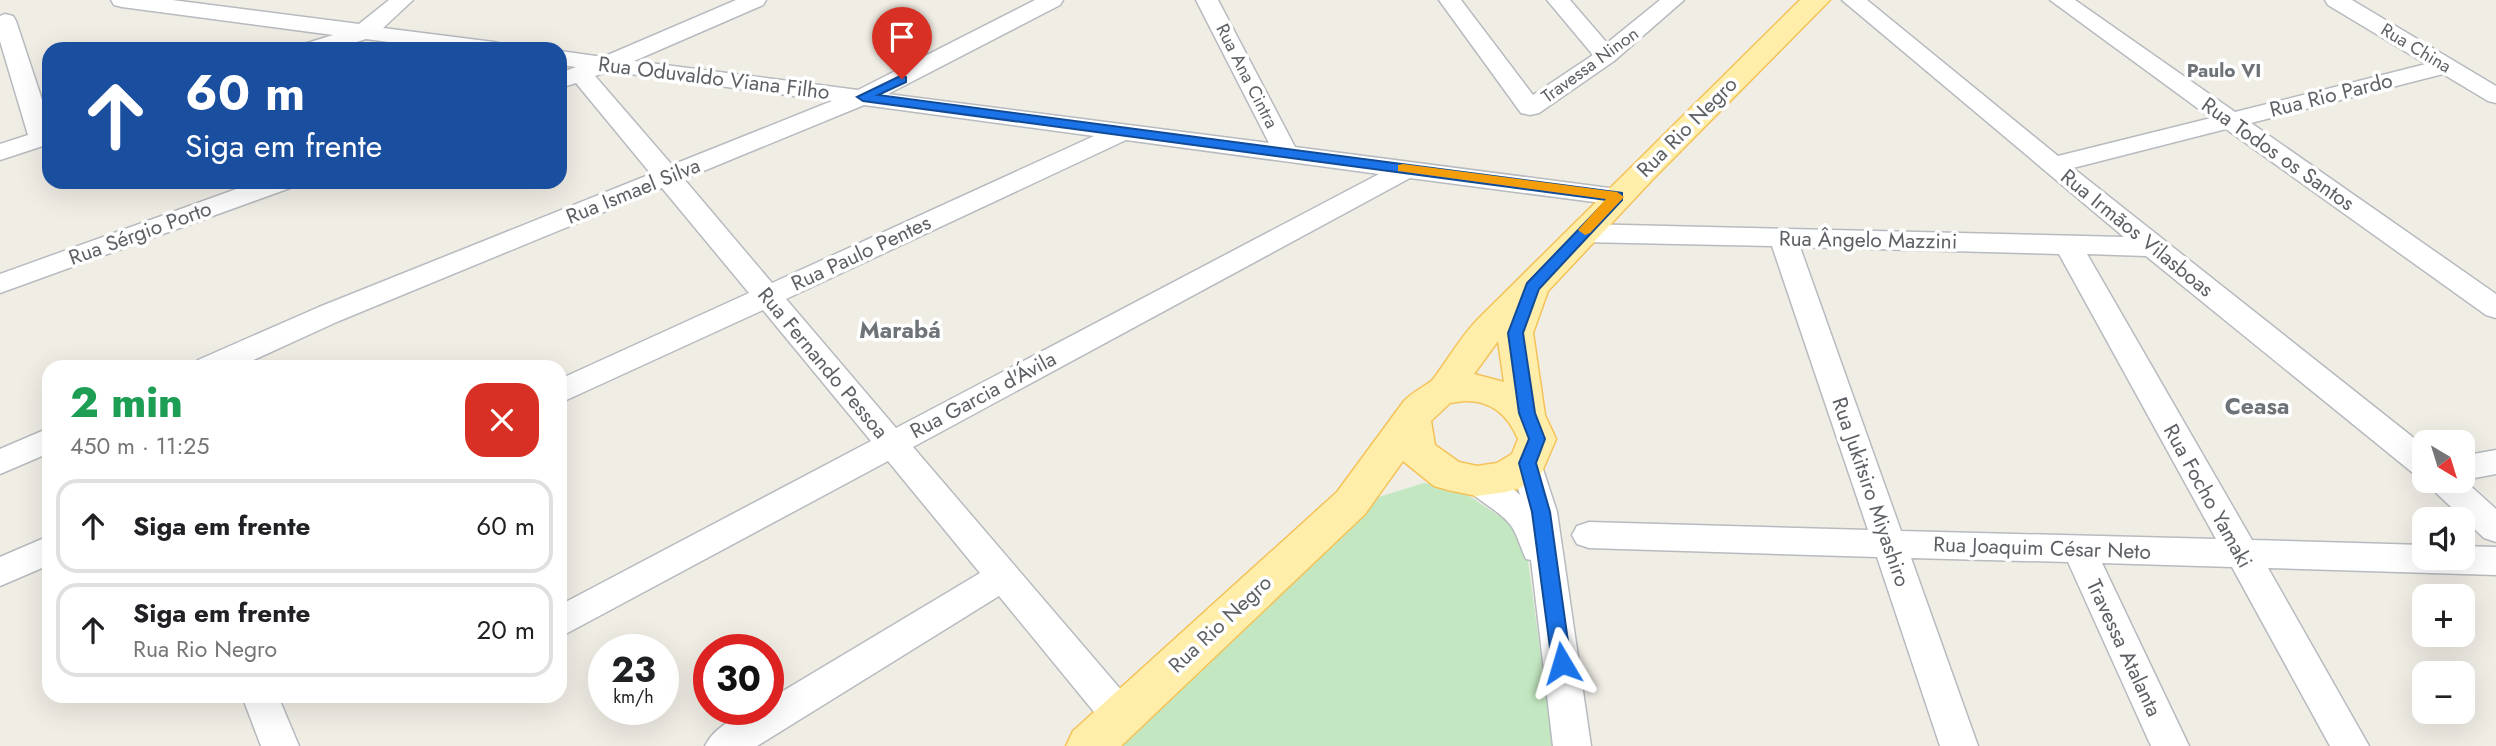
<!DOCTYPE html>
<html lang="pt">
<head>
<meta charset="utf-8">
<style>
  :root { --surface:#fff; --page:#f6f6f6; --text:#202124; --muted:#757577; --line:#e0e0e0 }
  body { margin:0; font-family:Jost,sans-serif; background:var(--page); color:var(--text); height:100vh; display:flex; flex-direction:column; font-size:26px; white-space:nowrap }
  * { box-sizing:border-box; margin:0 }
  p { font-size:23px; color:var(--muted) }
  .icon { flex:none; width:38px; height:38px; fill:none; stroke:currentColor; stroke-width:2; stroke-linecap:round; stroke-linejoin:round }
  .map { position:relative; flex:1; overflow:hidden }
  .drawer { position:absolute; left:42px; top:360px; width:525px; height:343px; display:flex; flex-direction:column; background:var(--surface); border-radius:21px; box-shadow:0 7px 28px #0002 }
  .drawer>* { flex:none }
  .hud { position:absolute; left:42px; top:42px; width:525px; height:147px; border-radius:21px; box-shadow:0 7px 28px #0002; background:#1a4fa0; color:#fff; overflow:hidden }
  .needle { width:46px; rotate:142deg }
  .controls { position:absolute; left:2412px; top:430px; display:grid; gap:14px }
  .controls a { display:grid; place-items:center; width:63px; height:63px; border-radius:14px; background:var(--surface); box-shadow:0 7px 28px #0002; font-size:35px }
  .speed { position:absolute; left:588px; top:634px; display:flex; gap:14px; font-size:35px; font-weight:700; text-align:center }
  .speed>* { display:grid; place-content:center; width:91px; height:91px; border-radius:50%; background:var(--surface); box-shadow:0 7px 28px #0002; line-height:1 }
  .speed small { font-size:18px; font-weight:400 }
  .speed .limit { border:10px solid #d22; background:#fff; color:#111 }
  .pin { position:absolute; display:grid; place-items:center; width:60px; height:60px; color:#fff; margin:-72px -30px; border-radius:50% 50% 50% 0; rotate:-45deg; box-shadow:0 0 7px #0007 }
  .pin .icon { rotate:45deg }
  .me { position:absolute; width:77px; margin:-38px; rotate:353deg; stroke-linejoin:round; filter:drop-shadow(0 0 5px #0008) }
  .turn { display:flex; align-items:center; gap:24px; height:147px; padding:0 28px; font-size:32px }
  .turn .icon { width:91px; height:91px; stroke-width:2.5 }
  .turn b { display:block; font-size:49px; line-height:60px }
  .round { display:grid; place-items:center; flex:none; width:74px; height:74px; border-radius:21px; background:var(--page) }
  .head { display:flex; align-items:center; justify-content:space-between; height:119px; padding:0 28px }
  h1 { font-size:42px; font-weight:800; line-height:52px; color:#1e9e55 }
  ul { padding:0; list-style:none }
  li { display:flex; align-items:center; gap:21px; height:94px; margin:0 14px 10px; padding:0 14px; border:4px solid var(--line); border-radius:21px }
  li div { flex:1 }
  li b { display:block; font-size:26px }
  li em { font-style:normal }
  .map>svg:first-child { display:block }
</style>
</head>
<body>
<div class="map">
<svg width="2496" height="746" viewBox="0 0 2496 746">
  <rect width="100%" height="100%" fill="#f0ede5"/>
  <!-- green -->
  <path fill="#c3e8c1" d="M 1424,483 L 1459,489 L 1514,526 L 1527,553 L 1553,746 L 1117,746 L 1372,499 Z"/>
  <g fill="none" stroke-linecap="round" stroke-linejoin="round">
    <!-- minor casing -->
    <g stroke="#b7bbbf" stroke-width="3">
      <path id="minor" d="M 111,0 L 172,0 L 359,24 L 389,0 L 413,0 L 383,28 L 494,42 L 502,44 L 506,49 L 442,49 L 366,39 L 335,49 L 300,49 L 304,44 L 333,35 L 122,7 L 114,5 Z
        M 736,0 L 766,0 L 763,5 L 634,61 L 858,90 L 1035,0 L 1063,0 L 1060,5 L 888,94 L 1269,143 L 1196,0 L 1218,0 L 1295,147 L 1617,189 L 1626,191 L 1630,197 L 1626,203 L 1617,205 L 1410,178 L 913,447 L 1134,705 L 1139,717 L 1134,729 L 1121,733 L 1108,729 L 999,596 L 757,746 L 705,746 C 715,725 746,709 768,709 L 768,700 L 980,573 L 888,461 L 560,637 L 560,605 L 871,441 L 763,310 L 560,403 L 560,379 L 749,293 L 662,188 L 339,321 L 236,368 L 193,368 L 198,360 L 319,307 L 651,174 L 576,83 L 560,88 L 560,73 L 576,67 L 560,65 L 560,51 L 603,57 ZM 608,71 L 832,101 L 672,165 L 595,76 ZM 864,105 L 1094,136 L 772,283 L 684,179 ZM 1126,140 L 1379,174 L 896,428 L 786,299 Z
        M 1439,0 L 1461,0 L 1533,95 L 1593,55 L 1547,0 L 1570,0 L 1607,43 L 1660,0 L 1684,0 L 1614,61 L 1539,113 L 1530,115 L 1521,113 Z
        M 1842,0 L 1867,0 L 2058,156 L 2211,118 L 2050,0 L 2075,0 L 2235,112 L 2426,64 L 2328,5 L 2325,0 L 2352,0 L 2496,86 L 2496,103 L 2488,101 L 2443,74 L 2251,123 L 2496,294 L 2496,318 L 2486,315 L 2226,129 L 2073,168 L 2424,446 L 2424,476 L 2413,473 L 2146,256 L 2087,254 L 2252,540 L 2424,545 L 2424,558 L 2462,558 L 2462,546 L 2496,547 L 2496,575 L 2268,568 L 2369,746 L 2330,746 L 2232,567 L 2102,563 L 2189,746 L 2151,746 L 2068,562 L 1911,558 L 1978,746 L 1940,746 L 1877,557 L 1589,548 L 1577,544 L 1572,535 L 1577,526 L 1589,522 L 1868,530 L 1772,246 L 1582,242 L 1573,239 L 1569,233 L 1573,227 L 1582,224 L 2124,237 ZM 1800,247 L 2059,254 L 2216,539 L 1901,531 Z
        M 5,14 L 13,16 L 16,21 L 49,121 L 49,144 L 0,160 L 0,144 L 28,135 L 0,41 L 0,16 Z
        M 256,182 L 294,182 L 290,188 L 0,293 L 0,274 Z
        M 49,428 L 49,453 L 0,474 L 0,449 Z
        M 2496,450 L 2496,474 L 2464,480 L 2496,509 L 2496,542 L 2484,538 L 2433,490 L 2428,481 L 2462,481 L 2462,456 Z
        M 1527,451 L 1538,454 L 1557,512 L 1591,746 L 1553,746 L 1531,560 L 1526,559 C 1521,549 1518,536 1512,527 C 1500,509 1470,498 1461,481 L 1466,472 C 1488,465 1504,481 1520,495 L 1511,463 L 1516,454 Z
        M 49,536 L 49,565 L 0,586 L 0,557 Z
        M 242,696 L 278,696 L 299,746 L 261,746 Z"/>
    </g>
    <!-- major casing -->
    <g stroke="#f5c258" stroke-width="3">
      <path id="major" d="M 1800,0 L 1830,0 L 1654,178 L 1548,291 L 1533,333 L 1545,415 L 1556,439 L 1541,474 L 1520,488 L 1506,492 L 1477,496 L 1448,490 L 1434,486 L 1403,461 L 1365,514 L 1121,746 L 1066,746 L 1073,731 L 1337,492 L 1404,401 C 1413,391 1430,384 1434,378 C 1449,358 1460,338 1477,320 ZM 1498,341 L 1504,382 L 1474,374 ZM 1464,401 C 1491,400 1508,415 1518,439 L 1512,454 L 1497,463 L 1477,466 L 1459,462 L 1435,445 L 1431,421 L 1450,403 Z"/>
    </g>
    <!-- minor -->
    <use href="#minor" fill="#fff" fill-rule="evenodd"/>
    <!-- major -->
    <use href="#major" fill="#fea" fill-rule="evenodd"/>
  </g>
  <!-- route -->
  <path fill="#1a73e8" stroke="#114b97" stroke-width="2" d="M 902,75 L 906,77 L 906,82 L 878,95 L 1622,193 L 1622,200 L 1539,289 L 1523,333 L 1535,413 L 1545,439 L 1536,463 L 1550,512 L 1571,663 L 1568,669 L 1562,671 L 1555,669 L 1552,663 L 1532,512 L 1519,463 L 1529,439 L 1519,413 L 1508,333 L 1527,283 L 1607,200 L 863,101 L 857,97 Z"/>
  <!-- slow -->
  <path fill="#f59e0b" d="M 1403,164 L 1617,192 L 1624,197 L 1590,233 L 1585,235 L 1578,230 L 1606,199 L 1398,171 L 1398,165 Z"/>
  <g text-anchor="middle" stroke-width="7" stroke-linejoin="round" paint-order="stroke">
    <!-- far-street labels -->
    <g font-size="18" fill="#5d6166" stroke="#fff">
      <text transform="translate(2416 48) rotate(31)" y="6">Rua China</text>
      <text transform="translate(1590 65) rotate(-36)" y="6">Travessa Ninon</text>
      <text transform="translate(1247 76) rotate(63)" y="6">Rua Ana Cintra</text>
    </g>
    <!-- far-neighbourhood labels -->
    <g font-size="19" font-weight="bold" fill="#6e7378" stroke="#fff">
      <text x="2224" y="77">Paulo VI</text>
    </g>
    <!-- street labels -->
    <g font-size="21" fill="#5d6166" stroke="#fff">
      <text transform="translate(714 78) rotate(7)" y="7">Rua Oduvaldo Viana Filho</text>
      <text transform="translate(2331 95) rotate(-14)" y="7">Rua Rio Pardo</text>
      <text transform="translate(1687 127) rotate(-45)" y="7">Rua Rio Negro</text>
      <text transform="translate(2278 154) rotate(35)" y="7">Rua Todos os Santos</text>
      <text transform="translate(633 191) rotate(-22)" y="7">Rua Ismael Silva</text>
      <text transform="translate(140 233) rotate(-20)" y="7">Rua Sérgio Porto</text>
      <text transform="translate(2137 233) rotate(39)" y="7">Rua Irmãos Vilasboas</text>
      <text transform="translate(1868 240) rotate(1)" y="7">Rua Ângelo Mazzini</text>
      <text transform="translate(861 253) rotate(-25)" y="7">Rua Paulo Pentes</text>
      <text transform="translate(823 363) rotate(50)" y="7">Rua Fernando Pessoa</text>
      <text transform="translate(983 395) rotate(-28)" y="7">Rua Garcia d'Ávila</text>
      <text transform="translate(1871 492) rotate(71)" y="7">Rua Jukitsiro Miyashiro</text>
      <text transform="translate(2208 496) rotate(61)" y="7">Rua Focho Yamaki</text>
      <text transform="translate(2042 548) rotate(2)" y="7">Rua Joaquim César Neto</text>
      <text transform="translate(1220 624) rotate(-43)" y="7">Rua Rio Negro</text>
      <text transform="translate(2124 648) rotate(65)" y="7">Travessa Atalanta</text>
    </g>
    <!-- neighbourhood labels -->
    <g font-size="23" font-weight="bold" fill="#6e7378" stroke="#fff">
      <text x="900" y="338">Marabá</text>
      <text x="2257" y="414">Ceasa</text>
    </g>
  </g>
</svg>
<div class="controls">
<a><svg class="needle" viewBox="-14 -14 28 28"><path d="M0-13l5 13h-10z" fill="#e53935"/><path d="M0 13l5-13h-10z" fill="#757577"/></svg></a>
<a><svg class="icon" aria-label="sound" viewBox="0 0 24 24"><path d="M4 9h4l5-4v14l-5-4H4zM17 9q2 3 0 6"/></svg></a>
<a>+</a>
<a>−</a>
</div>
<div class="speed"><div>23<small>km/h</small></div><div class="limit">30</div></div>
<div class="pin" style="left:902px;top:79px;background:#d93025"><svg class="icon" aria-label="arrive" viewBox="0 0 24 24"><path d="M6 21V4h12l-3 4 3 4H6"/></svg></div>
<svg class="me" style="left:1562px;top:663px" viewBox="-20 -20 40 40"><path d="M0-17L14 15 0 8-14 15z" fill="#1a73e8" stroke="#fff" stroke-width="4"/></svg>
<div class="hud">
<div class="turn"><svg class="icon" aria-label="ahead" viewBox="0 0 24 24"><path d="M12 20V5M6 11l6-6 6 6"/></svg><div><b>60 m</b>Siga em frente</div></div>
</div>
<section class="drawer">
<div class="head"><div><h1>2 min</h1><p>450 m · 11:25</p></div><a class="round" style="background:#d93025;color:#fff"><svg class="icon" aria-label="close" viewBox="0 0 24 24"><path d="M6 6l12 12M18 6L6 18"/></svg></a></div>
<ul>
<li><svg class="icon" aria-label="ahead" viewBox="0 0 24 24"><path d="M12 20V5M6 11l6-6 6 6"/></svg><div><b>Siga em frente</b></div><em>60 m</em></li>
<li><svg class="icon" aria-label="ahead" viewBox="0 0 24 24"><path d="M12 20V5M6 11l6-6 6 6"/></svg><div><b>Siga em frente</b><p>Rua Rio Negro</p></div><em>20 m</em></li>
</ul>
</section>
</div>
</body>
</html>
